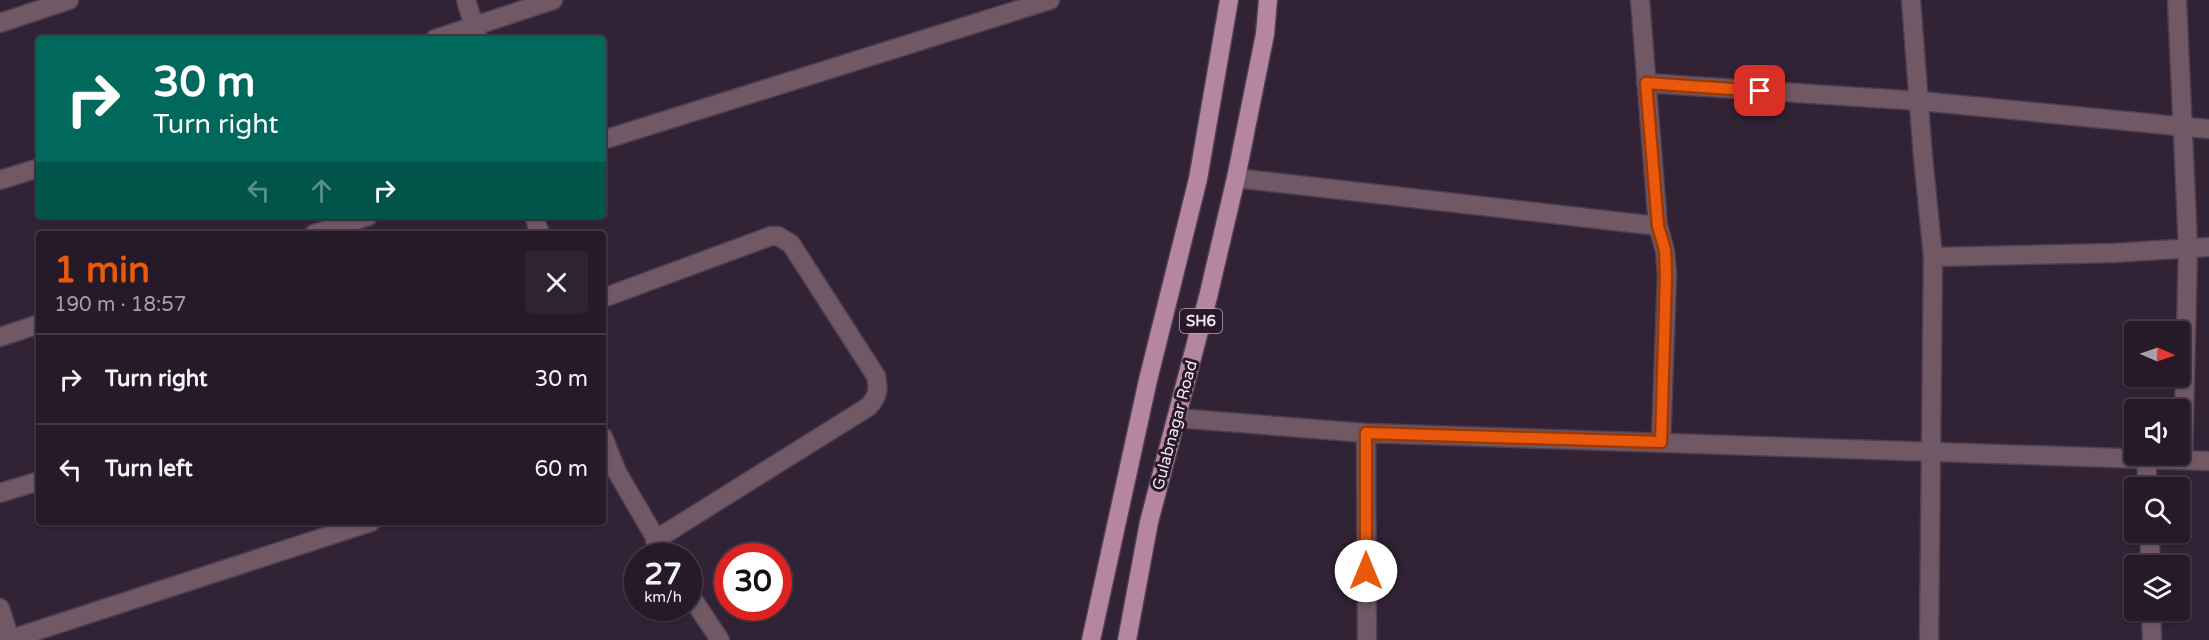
<!DOCTYPE html>
<html lang="en">
<head>
<meta charset="utf-8">
<style>
  :root { --surface:#261a28; --page:#2e2330; --text:#f1f3f6; --muted:#a4a1a8; --line:#423845; --accent:#ea580c }
  body { margin:0; font-family:"Varela Round",sans-serif; background:var(--page); color:var(--text); height:100vh; display:flex; flex-direction:column; font-size:22px; white-space:nowrap }
  * { box-sizing:border-box; margin:0 }
  p { font-size:20px; color:var(--muted) }
  .icon { flex:none; width:33px; height:33px; fill:none; stroke:currentColor; stroke-width:2; stroke-linecap:round; stroke-linejoin:round }
  .map { position:relative; flex:1; overflow:hidden }
  .sheet { position:absolute; left:36px; top:231px; width:570px; height:294px; display:flex; flex-direction:column; background:var(--surface); border-radius:6px; box-shadow:0 2px 4px #0004,0 0 0 2px var(--line) }
  .sheet>* { flex:none }
  .banner { position:absolute; left:36px; top:36px; width:570px; height:183px; border-radius:6px; box-shadow:0 2px 4px #0004,0 0 0 2px var(--line); background:#00695c; color:#fff; overflow:hidden }
  .needle { width:39px; rotate:92deg }
  .controls { position:absolute; left:2124px; top:321px; display:grid; gap:12px }
  .controls a { display:grid; place-items:center; width:66px; height:66px; border-radius:6px; background:var(--surface); box-shadow:0 2px 4px #0004,0 0 0 2px var(--line); font-size:30px }
  .speed { position:absolute; left:624px; top:543px; display:flex; gap:12px; font-size:30px; font-weight:700; text-align:center }
  .speed>* { display:grid; place-content:center; width:78px; height:78px; border-radius:50%; background:var(--surface); box-shadow:0 2px 4px #0004,0 0 0 2px var(--line); line-height:1 }
  .speed small { font-size:15px; font-weight:400 }
  .speed .limit { border:9px solid #d22; background:#fff; color:#111 }
  .pin { position:absolute; display:grid; place-items:center; width:51px; height:51px; color:#fff; margin:-26px; border-radius:12px; box-shadow:0 3px 9px #0006 }
  .me { position:absolute; width:66px; margin:-33px; rotate:0deg; stroke-linejoin:round; filter:drop-shadow(0 0 4px #0008) }
  .turn { display:flex; align-items:center; gap:21px; height:126px; padding:0 18px; font-size:27px }
  .turn .icon { width:78px; height:78px; stroke-width:2.5 }
  .turn b { display:block; font-size:42px; line-height:51px }
  .lanes { display:flex; align-items:center; height:57px; padding:0 18px; background:#0003; justify-content:center; gap:30px; direction:ltr }
  .lanes .off { opacity:.35 }
  .round { display:grid; place-items:center; flex:none; width:63px; height:63px; border-radius:6px; background:var(--page) }
  .summary { display:flex; align-items:center; justify-content:space-between; height:102px; padding:0 18px }
  h1 { font-size:36px; font-weight:800; line-height:45px; color:var(--accent) }
  ul { padding:0; list-style:none }
  li { display:flex; align-items:center; gap:18px; height:90px; padding:0 18px; border-top:2px solid var(--line) }
  li div { flex:1 }
  li b { display:block; font-size:22px }
  li em { font-style:normal }
  .map>svg:first-child { display:block }
</style>
</head>
<body>
<div class="map">
<svg width="2209" height="640" viewBox="0 0 2209 640">
  <rect width="100%" height="100%" fill="#322236"/>
  <g fill="none" stroke-linecap="round" stroke-linejoin="round">
    <!-- street casing -->
    <g stroke="#4d3e51" stroke-width="21">
      <path id="street" d="M 466,0 L 478,39
        M 1911,0 L 1923,157 L 1933,257 L 1929,640
        M 2177,0 L 2188,248 L 2183,460
        M 0,23 L 69,0
        M 435,39 L 553,0
        M 1646,83 L 1920,101 L 2209,129
        M 603,140 L 1050,0
        M 1236,178 L 1658,226 L 1640,0
        M 0,180 L 39,168
        M 534,216 L 540,234
        M 1658,226 L 1665,251 L 1667,275 L 1661,442
        M 314,234 L 368,216
        M 1933,257 L 2113,253 L 2209,247
        M 603,298 L 771,236 L 778,236 L 791,244 L 876,376 C 879,389 878,397 868,407 L 655,540
        M 0,337 L 39,324
        M 1176,418 L 1366,433 L 2209,461
        M 1366,433 L 1367,640
        M 603,437 L 617,472 L 666,556
        M 2146,460 L 2148,488
        M 0,493 L 39,481
        M 2150,532 L 2150,566
        M 688,592 L 720,640
        M 0,608 L 10,640
        M 2151,610 L 2152,640
        M 8,640 L 371,522"/>
    </g>
    <!-- primary casing -->
    <g stroke="#4d3e51" stroke-width="21">
      <path id="primary" d="M 1091,640 L 1148,380 L 1198,179 L 1229,0
        M 1127,640 L 1149,522 L 1208,297 L 1236,178 L 1265,34 L 1268,0"/>
    </g>
    <!-- street -->
    <use href="#street" stroke="#705864" stroke-width="18"/>
    <!-- primary -->
    <use href="#primary" stroke="#b6859f" stroke-width="18"/>
  </g>
  <g fill="none" stroke-linecap="round" stroke-linejoin="round">
    <!-- route casing -->
    <g stroke="#983908" stroke-width="15">
      <path id="route" d="M 1366,571 L 1366,433 L 1661,442 L 1666,275 L 1665,250 L 1658,226 L 1646,83 L 1760,91"/>
    </g>
    <!-- route -->
    <use href="#route" stroke="#ea580c" stroke-width="10"/>
  </g>
  <g text-anchor="middle" stroke-width="6" stroke-linejoin="round" paint-order="stroke">
    <!-- shield labels -->
    <rect fill="#28182b" stroke="#b5a9b8" stroke-width="1.5" x="1180" y="309" width="42" height="24" rx="4.5"/>
    <g font-size="15" font-weight="bold" fill="#f2e7f4">
      <text x="1201" y="326">SH6</text>
    </g>
    <!-- street labels -->
    <g font-size="16" fill="#f2e7f4" stroke="#28182b">
      <text transform="translate(1174 425) rotate(-75)" y="6">Gulabnagar Road</text>
    </g>
  </g>
</svg>
<div class="controls">
<a><svg class="needle" viewBox="-14 -14 28 28"><path d="M0-13l5 13h-10z" fill="#e53935"/><path d="M0 13l5-13h-10z" fill="#a4a1a8"/></svg></a>
<a><svg class="icon" aria-label="sound" viewBox="0 0 24 24"><path d="M4 9h4l5-4v14l-5-4H4zM17 9q2 3 0 6"/></svg></a>
<a><svg class="icon" aria-label="search" viewBox="0 0 24 24"><circle cx="10" cy="10" r="6"/><path d="M15 15l6 6"/></svg></a>
<a><svg class="icon" aria-label="layers" viewBox="0 0 24 24"><path d="M12 4l9 5-9 5-9-5zM3 14l9 5 9-5"/></svg></a>
</div>
<div class="speed"><div>27<small>km/h</small></div><div class="limit">30</div></div>
<div class="pin" style="left:1760px;top:91px;background:#d93025"><svg class="icon" aria-label="arrive" viewBox="0 0 24 24"><path d="M6 21V4h12l-3 4 3 4H6"/></svg></div>
<svg class="me" style="left:1366px;top:571px" viewBox="-20 -20 40 40"><circle r="19" fill="#fff"/><path d="M0-13L10 11 0 6-10 11z" fill="#ea580c"/></svg>
<div class="banner">
<div class="turn"><svg class="icon" aria-label="right" viewBox="0 0 24 24"><path d="M7 20v-9h11M14 6l5 5-5 5"/></svg><div><b>30 m</b>Turn right</div></div>
<div class="lanes"><svg class="icon off" aria-label="left" viewBox="0 0 24 24"><path d="M17 20v-9H6M10 6l-5 5 5 5"/></svg><svg class="icon off" aria-label="ahead" viewBox="0 0 24 24"><path d="M12 20V5M6 11l6-6 6 6"/></svg><svg class="icon" aria-label="right" viewBox="0 0 24 24"><path d="M7 20v-9h11M14 6l5 5-5 5"/></svg></div>
</div>
<section class="sheet">
<div class="summary"><div><h1>1 min</h1><p>190 m · 18:57</p></div><a class="round"><svg class="icon" aria-label="close" viewBox="0 0 24 24"><path d="M6 6l12 12M18 6L6 18"/></svg></a></div>
<ul>
<li><svg class="icon" aria-label="right" viewBox="0 0 24 24"><path d="M7 20v-9h11M14 6l5 5-5 5"/></svg><div><b>Turn right</b></div><em>30 m</em></li>
<li><svg class="icon" aria-label="left" viewBox="0 0 24 24"><path d="M17 20v-9H6M10 6l-5 5 5 5"/></svg><div><b>Turn left</b></div><em>60 m</em></li>
</ul>
</section>
</div>
</body>
</html>
